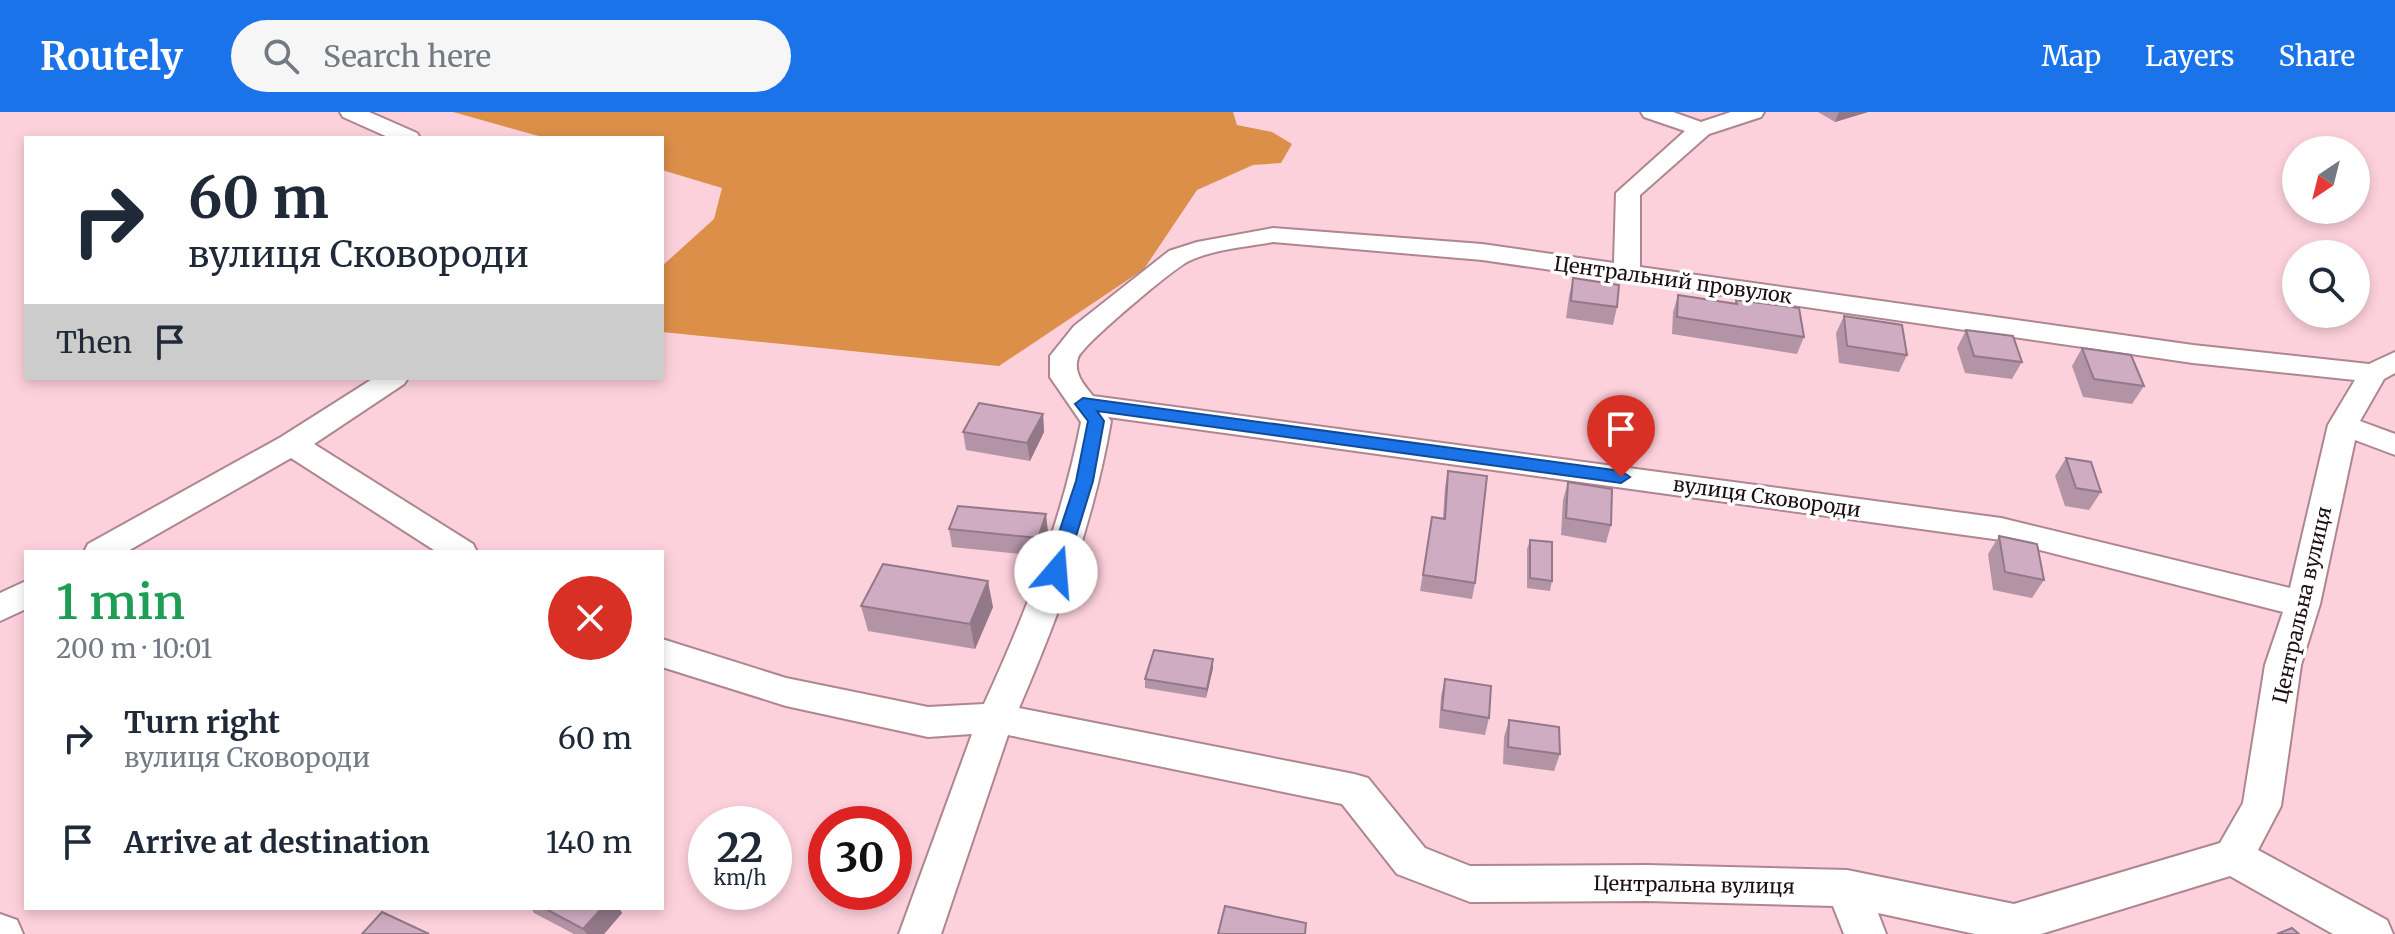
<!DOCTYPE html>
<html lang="en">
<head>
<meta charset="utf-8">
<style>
  :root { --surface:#fff; --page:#f6f6f7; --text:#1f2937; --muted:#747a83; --accent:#1a73e8 }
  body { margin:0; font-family:Merriweather,serif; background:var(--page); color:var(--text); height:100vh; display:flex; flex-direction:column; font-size:30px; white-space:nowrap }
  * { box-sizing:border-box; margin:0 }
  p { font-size:26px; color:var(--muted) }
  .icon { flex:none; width:44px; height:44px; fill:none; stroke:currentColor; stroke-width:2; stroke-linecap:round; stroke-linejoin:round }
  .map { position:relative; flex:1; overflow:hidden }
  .side { position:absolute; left:24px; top:438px; width:640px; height:360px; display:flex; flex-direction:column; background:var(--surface); border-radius:0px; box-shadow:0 4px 12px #0003 }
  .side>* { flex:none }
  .top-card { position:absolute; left:24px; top:24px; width:640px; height:244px; border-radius:0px; box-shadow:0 4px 12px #0003; background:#fff; color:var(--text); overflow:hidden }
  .needle { width:52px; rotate:215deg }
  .fabs { position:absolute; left:2282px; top:24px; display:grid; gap:16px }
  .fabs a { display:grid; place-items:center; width:88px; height:88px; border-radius:50%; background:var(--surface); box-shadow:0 4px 12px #0003; font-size:40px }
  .speed { position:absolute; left:688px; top:694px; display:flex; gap:16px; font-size:40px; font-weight:700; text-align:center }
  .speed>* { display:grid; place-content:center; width:104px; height:104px; border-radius:50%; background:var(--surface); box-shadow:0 4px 12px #0003; line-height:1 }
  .speed small { font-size:20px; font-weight:400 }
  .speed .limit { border:12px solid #d22; background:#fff; color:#111 }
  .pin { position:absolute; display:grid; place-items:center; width:68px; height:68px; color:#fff; margin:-82px -34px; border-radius:50% 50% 50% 0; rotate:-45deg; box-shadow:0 0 8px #0007 }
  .pin .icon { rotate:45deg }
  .me { position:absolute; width:88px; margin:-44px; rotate:18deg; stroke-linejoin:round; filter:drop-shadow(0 0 6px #0008) }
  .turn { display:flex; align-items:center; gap:28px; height:168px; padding:0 32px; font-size:36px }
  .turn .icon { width:104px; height:104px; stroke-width:2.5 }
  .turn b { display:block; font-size:56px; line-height:68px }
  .then { display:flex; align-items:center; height:76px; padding:0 32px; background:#0003; gap:16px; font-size:30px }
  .round { display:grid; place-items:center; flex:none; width:84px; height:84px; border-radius:42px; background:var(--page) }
  .head { display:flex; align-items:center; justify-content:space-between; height:136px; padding:0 32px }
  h1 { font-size:48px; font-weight:600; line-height:60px; color:#1e9e55 }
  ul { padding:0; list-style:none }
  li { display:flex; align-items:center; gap:24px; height:104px; padding:0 32px }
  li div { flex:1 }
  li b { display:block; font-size:30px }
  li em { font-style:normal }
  header { display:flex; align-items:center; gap:48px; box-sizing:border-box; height:112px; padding:0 40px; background:var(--accent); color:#fff }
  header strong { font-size:38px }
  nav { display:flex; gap:44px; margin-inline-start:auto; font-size:28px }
  .search { width:560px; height:72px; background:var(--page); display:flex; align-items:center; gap:20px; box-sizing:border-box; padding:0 28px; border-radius:44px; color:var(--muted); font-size:30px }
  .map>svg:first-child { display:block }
</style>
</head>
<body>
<header>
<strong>Routely</strong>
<div class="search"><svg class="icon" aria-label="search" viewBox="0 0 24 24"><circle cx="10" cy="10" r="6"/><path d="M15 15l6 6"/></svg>Search here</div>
<nav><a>Map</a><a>Layers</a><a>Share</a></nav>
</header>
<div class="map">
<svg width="2395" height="822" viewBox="0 0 2395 822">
  <rect width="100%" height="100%" fill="#fdd1dc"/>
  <!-- forest -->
  <path fill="#db8f49" d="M 453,0 L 1233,0 L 1237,13 L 1272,20 L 1292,32 L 1281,51 L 1253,53 L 1197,78 L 1144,157 L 999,254 L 662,220 L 662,154 L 714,107 L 722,76 L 662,58 L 662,26 L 546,26 Z"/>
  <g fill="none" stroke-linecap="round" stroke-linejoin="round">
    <!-- minor casing -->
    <g stroke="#ae8691" stroke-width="4">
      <path id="minor" d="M 340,0 L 369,0 L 417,21 L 420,26 L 390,26 L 343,5 Z
        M 1641,0 L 1673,0 L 1701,10 L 1731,0 L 1764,0 L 1761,5 L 1709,22 L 1640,83 L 1640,155 L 2193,233 L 2369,252 L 2395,240 L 2395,261 L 2384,267 L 2360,309 L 2395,322 L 2395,343 L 2355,328 L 2320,492 L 2301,553 L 2281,694 L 2258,738 L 2387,808 L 2393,822 L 2333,822 L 2230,764 L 2041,822 L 1975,822 L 1878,801 L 1886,822 L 1844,822 L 1833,794 L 1647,789 L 1470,790 L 1397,762 L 1342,692 L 1008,623 L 941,822 L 899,822 L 972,622 L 928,625 L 786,594 L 662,555 L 662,527 L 786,566 L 928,595 L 984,592 C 1026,501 1062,408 1081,310 L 1050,265 L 1050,244 L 1074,214 L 1169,139 L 1197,130 L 1273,116 L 1482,132 L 1614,151 L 1616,81 L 1685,19 L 1644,5 ZM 1273,130 L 1482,148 L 2193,251 L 2355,268 L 2328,313 L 2290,476 L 2001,406 L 1093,284 C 1084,273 1073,261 1078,246 C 1082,233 1174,156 1189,149 C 1214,137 1246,135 1273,130 ZM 1108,305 L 2001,428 L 2283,500 L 2265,553 L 2243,691 L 2220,731 L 2014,792 L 1847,758 L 1647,753 L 1470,754 L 1425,736 L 1368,666 L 1354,662 L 1019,596 C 1059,503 1094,409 1111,309 Z
        M 374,266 L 408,266 L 404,272 L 314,332 L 473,432 L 477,440 L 437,440 L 291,346 L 126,440 L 84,440 L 88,432 L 281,325 Z
        M 26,469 L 26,497 L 0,509 L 0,481 Z
        M 0,802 L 17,808 L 23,822 L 0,822 Z"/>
    </g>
    <!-- minor -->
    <use href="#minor" fill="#fff" fill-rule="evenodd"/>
  </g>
  <!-- wall -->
  <path fill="#b394a7" d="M 1818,0 L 1868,0 L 1835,10 Z
    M 1573,166 L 1617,195 L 1613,213 L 1566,206 L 1569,184 Z
    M 1678,183 L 1735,192 L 1736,188 L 1804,225 L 1797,242 L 1672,222 L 1673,200 Z
    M 1844,204 L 1907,243 L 1899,260 L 1839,251 L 1836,221 Z
    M 1966,218 L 2022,250 L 2012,267 L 1965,261 L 1957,236 Z
    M 2082,236 L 2144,274 L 2132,292 L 2083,285 L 2072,254 Z
    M 1043,302 L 1044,320 L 1030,349 L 966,338 L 963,320 Z
    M 2066,346 L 2101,380 L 2089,398 L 2065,394 L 2055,364 Z
    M 1448,359 L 1475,471 L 1472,487 L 1420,479 L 1432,405 L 1443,407 L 1445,375 Z
    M 1568,370 L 1611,413 L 1606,431 L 1561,423 L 1563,388 Z
    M 949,417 L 1048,420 L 1041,444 L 952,435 Z
    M 1999,424 L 2044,468 L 2032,486 L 1993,478 L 1988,442 Z
    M 1530,428 L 1552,469 L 1550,479 L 1527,476 L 1527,437 Z
    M 861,494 L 993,495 L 975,537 L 868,519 Z
    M 1213,556 L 1206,586 L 1145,576 L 1145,567 Z
    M 1445,567 L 1489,606 L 1485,623 L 1439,616 L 1441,584 Z
    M 1509,608 L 1560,642 L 1554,659 L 1503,652 L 1504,625 Z
    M 531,796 L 619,796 L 622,801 L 604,822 L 574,822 L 534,801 Z"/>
  <!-- shaded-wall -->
  <path fill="#927888" d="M 1839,0 L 1868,0 L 1835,10 Z
    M 1043,302 L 1044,320 L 1030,349 L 1027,331 Z
    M 1046,402 L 1048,420 L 1041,444 L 1038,426 Z
    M 988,469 L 993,495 L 975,537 L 970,512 Z
    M 1213,547 L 1213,556 L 1206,586 L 1207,577 Z
    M 602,796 L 619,796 L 622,801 L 604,822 L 587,822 L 583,817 Z"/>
  <!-- building -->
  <path fill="#d0acc2" stroke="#927888" stroke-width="2" d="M 1573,166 L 1619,173 L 1617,195 L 1571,189 Z
    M 1678,183 L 1737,192 L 1736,188 L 1799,196 L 1804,225 L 1677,205 Z
    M 1844,204 L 1902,213 L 1907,243 L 1847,234 Z
    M 1966,218 L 2013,224 L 2022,250 L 1974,244 Z
    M 2082,236 L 2131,243 L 2144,274 L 2094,267 Z
    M 979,291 L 1043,302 L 1027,331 L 963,320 Z
    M 2066,346 L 2091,350 L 2101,380 L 2076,376 Z
    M 1448,359 L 1487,364 L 1475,471 L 1423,463 L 1432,405 L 1445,407 Z
    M 1568,370 L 1612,377 L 1611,413 L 1566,406 Z
    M 958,394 L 1046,402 L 1038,426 L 949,417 Z
    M 1999,424 L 2037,432 L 2044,468 L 2005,460 Z
    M 1530,428 L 1552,430 L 1552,469 L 1530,466 Z
    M 883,452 L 988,469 L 970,512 L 861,494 Z
    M 1154,538 L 1213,547 L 1207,577 L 1145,567 Z
    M 1445,567 L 1491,574 L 1489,606 L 1442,598 Z
    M 1509,608 L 1559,615 L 1560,642 L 1508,635 Z
    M 1225,794 L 1306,811 L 1305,822 L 1218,822 Z
    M 544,796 L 602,796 L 583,817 Z
    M 382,800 L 429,822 L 362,822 Z
    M 2292,816 L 2299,822 L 2277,822 Z"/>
  <!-- route -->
  <path fill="#1a73e8" stroke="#114b97" stroke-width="2" d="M 1083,286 L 1621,359 L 1630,365 L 1621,371 L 1097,299 L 1104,309 L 1093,369 L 1065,460 L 1056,467 L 1046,460 L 1076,369 L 1088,309 L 1075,292 Z"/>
  <g text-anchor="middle" stroke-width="7" stroke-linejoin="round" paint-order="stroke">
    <!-- street labels -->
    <g font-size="20" fill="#1d0e12" stroke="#fff">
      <text transform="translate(1673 168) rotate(8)" y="7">Центральний провулок</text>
      <text transform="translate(1767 385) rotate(8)" y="7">вулиця Сковороди</text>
      <text transform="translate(2302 493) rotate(-77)" y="7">Центральна вулиця</text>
      <text transform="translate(1694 773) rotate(1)" y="7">Центральна вулиця</text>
    </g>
  </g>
</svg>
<div class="fabs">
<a><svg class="needle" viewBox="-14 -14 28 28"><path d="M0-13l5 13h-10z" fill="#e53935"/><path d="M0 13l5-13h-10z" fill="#747a83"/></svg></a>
<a><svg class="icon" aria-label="search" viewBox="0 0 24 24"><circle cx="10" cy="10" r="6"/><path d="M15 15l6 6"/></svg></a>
</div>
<div class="speed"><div>22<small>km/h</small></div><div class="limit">30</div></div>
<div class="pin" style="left:1621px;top:365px;background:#d93025"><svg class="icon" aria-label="arrive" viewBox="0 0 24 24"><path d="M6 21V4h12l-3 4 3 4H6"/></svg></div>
<svg class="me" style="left:1056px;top:460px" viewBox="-20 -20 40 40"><circle r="19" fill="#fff"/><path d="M0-13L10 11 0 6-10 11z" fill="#1a73e8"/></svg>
<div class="top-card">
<div class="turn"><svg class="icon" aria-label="right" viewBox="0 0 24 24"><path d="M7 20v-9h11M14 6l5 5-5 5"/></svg><div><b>60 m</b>вулиця Сковороди</div></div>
<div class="then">Then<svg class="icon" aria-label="arrive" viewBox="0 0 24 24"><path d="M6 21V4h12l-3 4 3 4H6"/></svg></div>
</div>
<section class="side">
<div class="head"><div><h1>1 min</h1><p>200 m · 10:01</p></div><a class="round" style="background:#d93025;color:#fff"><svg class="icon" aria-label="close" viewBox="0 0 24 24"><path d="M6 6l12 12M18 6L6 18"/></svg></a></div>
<ul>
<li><svg class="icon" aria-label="right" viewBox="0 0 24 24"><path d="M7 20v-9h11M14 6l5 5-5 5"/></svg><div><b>Turn right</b><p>вулиця Сковороди</p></div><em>60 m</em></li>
<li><svg class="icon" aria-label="arrive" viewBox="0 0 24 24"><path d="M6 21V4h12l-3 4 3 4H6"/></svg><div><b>Arrive at destination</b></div><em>140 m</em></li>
</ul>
</section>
</div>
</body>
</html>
